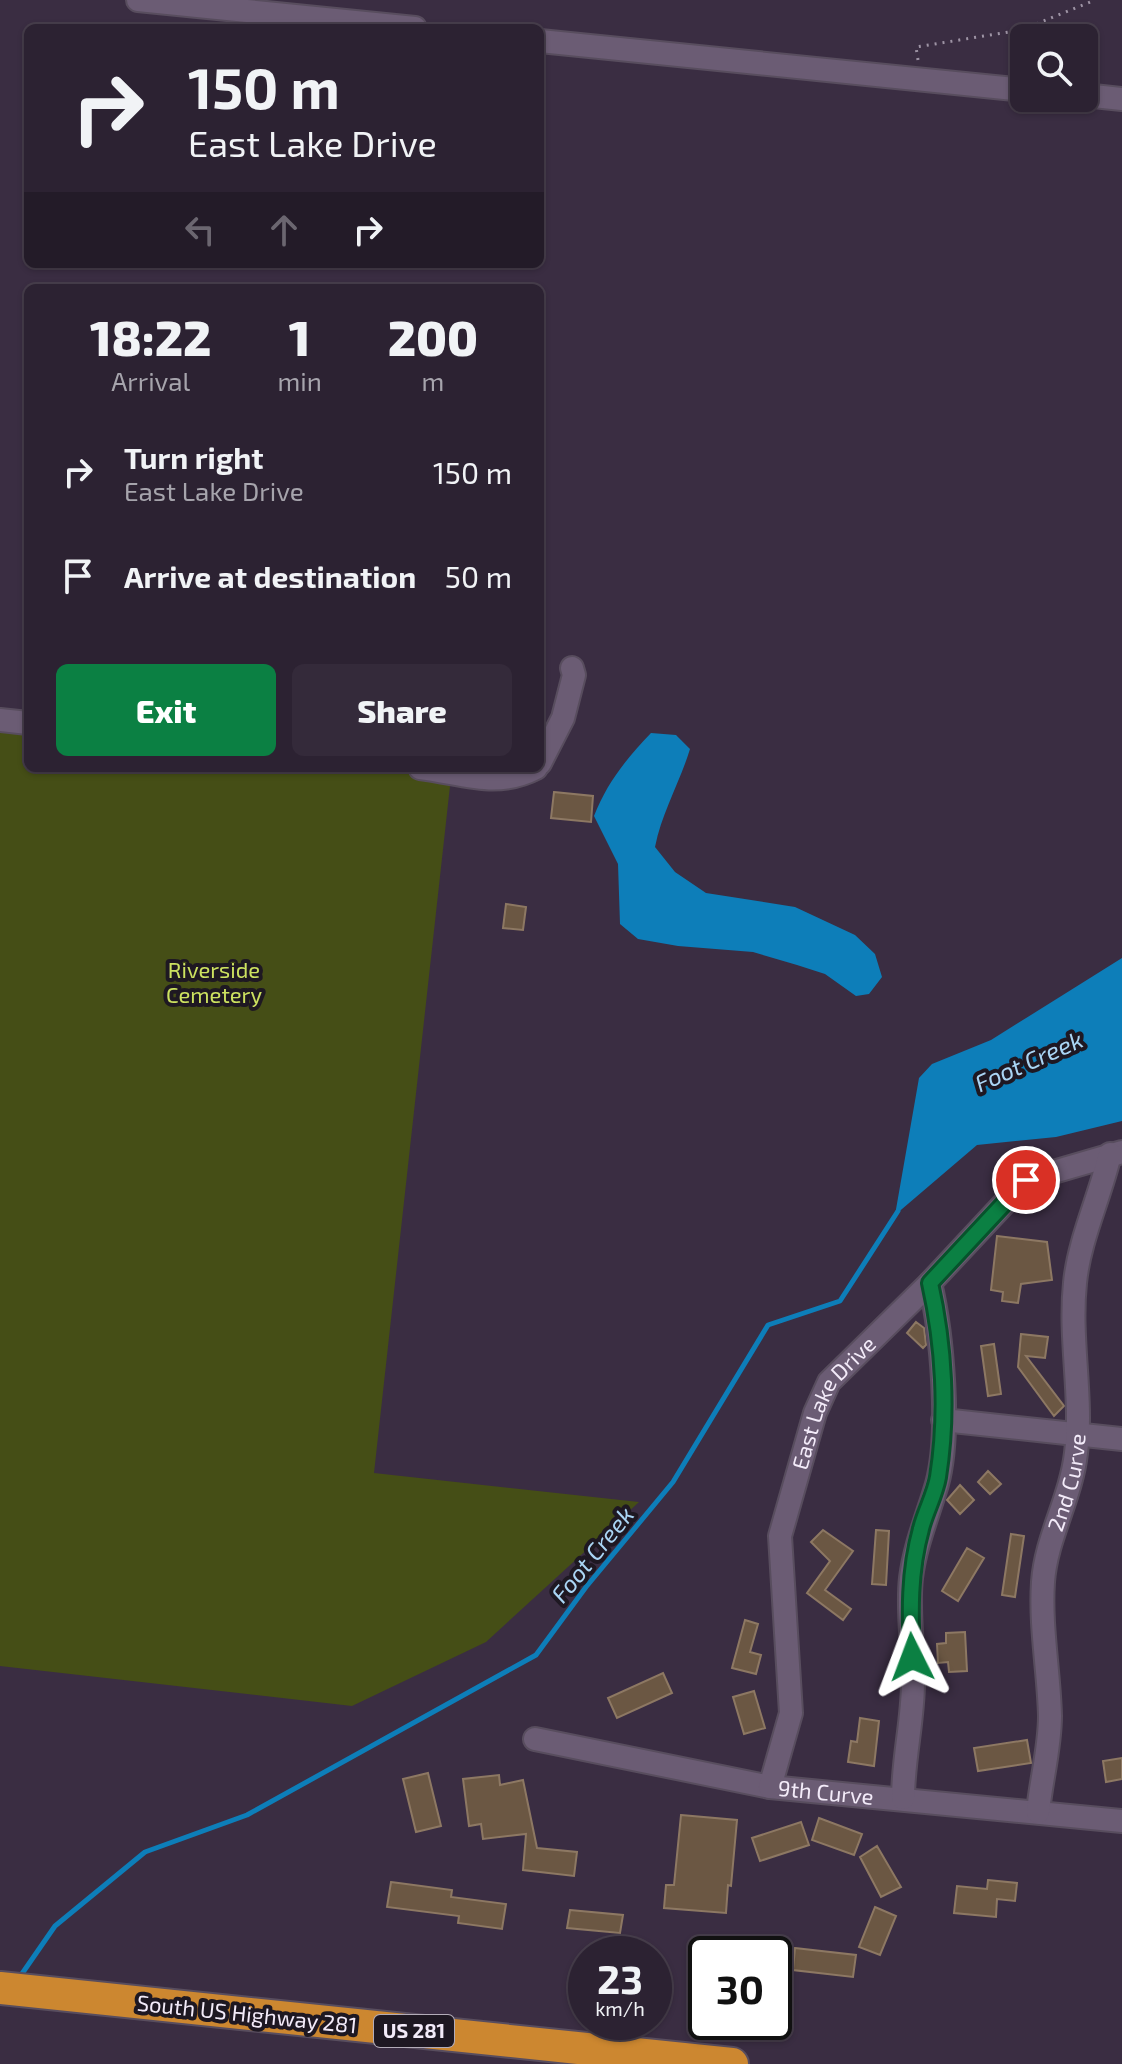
<!DOCTYPE html>
<html lang="en">
<head>
<meta charset="utf-8">
<style>
  :root { --surface:#2c2232; --page:#342a3a; --text:#f1f3f6; --muted:#a6a4ac; --line:#483f4d; --accent:#0b8043 }
  body { margin:0; font-family:"Exo 2",sans-serif; background:var(--page); color:var(--text); height:100vh; display:flex; flex-direction:column; font-size:30px; white-space:nowrap }
  * { box-sizing:border-box; margin:0 }
  p { font-size:26px; color:var(--muted) }
  .icon { flex:none; width:44px; height:44px; fill:none; stroke:currentColor; stroke-width:2; stroke-linecap:round; stroke-linejoin:round }
  .map { position:relative; flex:1; overflow:hidden }
  .details { position:absolute; left:24px; top:284px; width:520px; height:488px; display:flex; flex-direction:column; background:var(--surface); border-radius:12px; box-shadow:0 2px 6px #0004,0 0 0 2px var(--line) }
  .details>* { flex:none }
  .guide { position:absolute; left:24px; top:24px; width:520px; height:244px; border-radius:12px; box-shadow:0 2px 6px #0004,0 0 0 2px var(--line); background:#2c2232; color:var(--text); overflow:hidden }
  .fabs { position:absolute; left:1010px; top:24px; display:grid; gap:16px }
  .fabs a { display:grid; place-items:center; width:88px; height:88px; border-radius:12px; background:var(--surface); box-shadow:0 2px 6px #0004,0 0 0 2px var(--line); font-size:40px }
  .speed { position:absolute; left:568px; top:1936px; display:flex; gap:16px; font-size:40px; font-weight:700; text-align:center }
  .speed>* { display:grid; place-content:center; width:104px; height:104px; border-radius:50%; background:var(--surface); box-shadow:0 2px 6px #0004,0 0 0 2px var(--line); line-height:1 }
  .speed small { font-size:20px; font-weight:400 }
  .speed .limit { border:4px solid #111; border-radius:12px; background:#fff; color:#111 }
  .pin { position:absolute; display:grid; place-items:center; width:68px; height:68px; color:#fff; margin:-34px; border:4px solid #fff; border-radius:50%; box-shadow:0 2px 8px #0007 }
  .me { position:absolute; width:88px; margin:-44px; rotate:357deg; stroke-linejoin:round; filter:drop-shadow(0 0 6px #0008) }
  .turn { display:flex; align-items:center; gap:28px; height:168px; padding:0 32px; font-size:36px }
  .turn .icon { width:104px; height:104px; stroke-width:2.5 }
  .turn b { display:block; font-size:56px; line-height:68px }
  .lanes { display:flex; align-items:center; height:76px; padding:0 32px; background:#0003; justify-content:center; gap:40px; direction:ltr }
  .lanes .off { opacity:.35 }
  .eta { display:flex; justify-content:space-evenly; align-items:center; height:136px; text-align:center }
  .eta b { font-size:48px; font-weight:800; line-height:56px }
  .button { display:flex; gap:16px; margin-top:auto; padding:16px 32px }
  .button a { flex:1; height:92px; border-radius:12px; background:var(--accent); color:#fff; font-size:32px; font-weight:800; line-height:92px; text-align:center }
  .button a+a { background:var(--page); color:var(--text) }
  ul { padding:0; list-style:none }
  li { display:flex; align-items:center; gap:24px; height:104px; padding:0 32px }
  li div { flex:1 }
  li b { display:block; font-size:30px }
  li em { font-style:normal }
  .map>svg:first-child { display:block }
</style>
</head>
<body>
<div class="map">
<svg width="1122" height="2064" viewBox="0 0 1122 2064">
  <rect width="100%" height="100%" fill="#3a2d42"/>
  <!-- green -->
  <path fill="#454e16" d="M 0,712 L 28,715 L 28,768 L 452,768 L 374,1473 L 639,1502 L 486,1642 L 352,1706 L 0,1666 Z"/>
  <!-- water -->
  <path fill="#0d7eb9" d="M 651,733 L 676,735 L 690,749 C 680,782 662,812 655,847 L 675,872 L 706,893 L 795,907 L 855,935 L 875,954 L 882,977 L 869,994 L 856,996 L 825,974 L 797,965 L 753,952 L 678,946 L 638,939 L 620,924 L 618,864 L 594,816 C 607,783 626,759 651,733 Z
    M 1122,958 L 1122,1121 L 1056,1137 L 977,1145 L 895,1215 L 919,1078 L 932,1064 L 991,1040 Z"/>
  <g fill="none" stroke-linecap="round" stroke-linejoin="round">
    <!-- stream -->
    <path stroke="#0d7eb9" stroke-width="5" d="M 19,1978 L 55,1926 L 145,1852 L 247,1815 L 536,1655 L 586,1587 L 673,1482 L 768,1325 L 840,1301 L 898,1211"/>
  </g>
  <!-- building -->
  <path fill="#6b5743" stroke="#8d7863" stroke-width="2" d="M 554,792 L 593,796 L 591,822 L 551,818 Z
    M 506,904 L 526,907 L 523,930 L 503,928 Z
    M 997,1236 L 1047,1242 L 1052,1280 L 1021,1284 L 1018,1303 L 1002,1301 L 1003,1292 L 991,1290 Z
    M 916,1322 L 924,1328 L 926,1345 L 923,1348 L 907,1333 Z
    M 1021,1334 L 1048,1337 L 1045,1358 L 1026,1356 L 1064,1406 L 1054,1416 L 1018,1367 Z
    M 994,1344 L 1001,1394 L 988,1396 L 981,1346 Z
    M 988,1471 L 1001,1484 L 990,1494 L 978,1482 Z
    M 960,1485 L 974,1500 L 960,1514 L 947,1500 Z
    M 823,1530 L 853,1551 L 825,1590 L 851,1609 L 843,1620 L 807,1593 L 830,1561 L 811,1542 Z
    M 876,1530 L 889,1531 L 886,1585 L 872,1584 Z
    M 1011,1534 L 1024,1536 L 1015,1597 L 1002,1595 Z
    M 967,1548 L 984,1558 L 958,1601 L 942,1591 Z
    M 745,1620 L 758,1624 L 750,1652 L 761,1655 L 756,1674 L 732,1668 Z
    M 965,1632 L 967,1671 L 949,1672 L 948,1662 L 938,1663 L 937,1644 L 946,1643 L 946,1633 Z
    M 663,1673 L 672,1693 L 617,1718 L 608,1698 Z
    M 754,1691 L 765,1728 L 744,1734 L 733,1697 Z
    M 860,1718 L 879,1721 L 874,1766 L 848,1762 L 851,1741 L 857,1742 Z
    M 1027,1740 L 1031,1763 L 978,1771 L 974,1748 Z
    M 1122,1758 L 1122,1779 L 1106,1782 L 1103,1761 Z
    M 428,1773 L 441,1826 L 416,1832 L 403,1779 Z
    M 499,1775 L 500,1785 L 523,1780 L 537,1848 L 577,1852 L 574,1876 L 523,1870 L 526,1834 L 483,1839 L 481,1824 L 469,1826 L 463,1779 Z
    M 681,1815 L 737,1820 L 731,1886 L 728,1885 L 726,1913 L 664,1908 L 666,1885 L 674,1885 Z
    M 819,1818 L 862,1834 L 854,1855 L 812,1840 Z
    M 801,1822 L 809,1845 L 760,1861 L 752,1838 Z
    M 877,1846 L 901,1887 L 881,1897 L 860,1857 Z
    M 988,1880 L 1017,1883 L 1015,1901 L 997,1899 L 996,1917 L 954,1913 L 957,1886 L 987,1889 Z
    M 391,1882 L 452,1890 L 451,1897 L 506,1904 L 502,1929 L 458,1923 L 459,1916 L 387,1907 Z
    M 875,1907 L 896,1916 L 880,1955 L 859,1947 Z
    M 570,1910 L 623,1915 L 620,1933 L 567,1928 Z
    M 795,1948 L 856,1955 L 853,1977 L 793,1970 Z"/>
  <g fill="none" stroke-linecap="round" stroke-linejoin="round">
    <!-- minor casing -->
    <g stroke="#584d5e" stroke-width="26">
      <g id="minor">
        <path d="M 138,0 L 415,28"/>
        <path d="M 540,41 L 1024,90"/>
        <path d="M 1084,95 L 1122,99"/>
        <path d="M 0,720 L 28,723"/>
        <path d="M 540,763 L 563,718 L 574,675 L 572,668"/>
        <path d="M 420,768 C 462,773 496,789 536,768"/>
        <path d="M 943,1420 L 1122,1439"/>
        <path id="s1" d="M 535,1739 L 770,1787 L 1122,1821"/>
        <path id="s2" d="M 770,1787 L 791,1713 L 780,1536 L 815,1413 L 829,1382 L 930,1283 L 1026,1180 L 1122,1152"/>
        <path d="M 903,1798 C 903,1759 913,1721 913,1682 C 914,1647 907,1613 911,1578 C 915,1545 928,1515 937,1484 C 951,1433 942,1334 930,1283"/>
        <path id="s3" d="M 1038,1812 C 1041,1780 1050,1748 1050,1716 C 1049,1672 1040,1627 1043,1582 C 1046,1538 1071,1498 1076,1453 C 1083,1397 1069,1340 1075,1283 C 1079,1240 1100,1197 1110,1154"/>
      </g>
    </g>
    <!-- highway casing -->
    <g stroke="#584d5e" stroke-width="36">
      <path id="highway" d="M 0,1988 L 732,2064"/>
    </g>
    <!-- path -->
    <path stroke="#9e94a5" stroke-width="3" stroke-dasharray="2 6" stroke-linecap="butt" d="M 918,60 L 916,47 L 1021,30 L 1095,0"/>
    <!-- minor -->
    <use href="#minor" stroke="#6b5c74" stroke-width="22"/>
    <!-- highway -->
    <use href="#highway" stroke="#cc8730" stroke-width="32"/>
  </g>
  <g fill="none" stroke-linecap="round" stroke-linejoin="round">
    <!-- route casing -->
    <g stroke="#07532c" stroke-width="20">
      <path id="route" d="M 912,1657 C 910,1613 909,1572 921,1529 C 925,1512 935,1495 938,1477 C 948,1414 944,1345 930,1283 L 1026,1180"/>
    </g>
    <!-- route -->
    <use href="#route" stroke="#0b8043" stroke-width="14"/>
  </g>
  <g text-anchor="middle" stroke-width="8" stroke-linejoin="round" paint-order="stroke">
    <!-- shield labels -->
    <rect fill="#1e1822" stroke="#b3acb8" stroke-width="2" x="374" y="2015" width="80" height="32" rx="6"/>
    <g font-size="20" font-weight="bold" fill="#f3ebf9">
      <text x="414" y="2038">US 281</text>
    </g>
    <!-- park labels -->
    <g font-size="22" fill="#cde260" stroke="#1e1822">
      <text x="214" y="978">Riverside<tspan x="214" dy="25">Cemetery</tspan></text>
    </g>
    <!-- street labels -->
    <g font-size="22" fill="#f3ebf9" stroke="#1e1822">
      <text dy="8" stroke="none"><textPath href="#s2" startOffset="400">East Lake Drive</textPath></text>
      <text dy="8" stroke="none"><textPath href="#s3" startOffset="334">2nd Curve</textPath></text>
      <text dy="8" stroke="none"><textPath href="#s1" startOffset="296">9th Curve</textPath></text>
      <text transform="translate(247 2014) rotate(6)" y="8">South US Highway 281</text>
    </g>
    <!-- water labels -->
    <g font-size="24" font-style="italic" fill="#aad5f4" stroke="#1e1822">
      <text transform="translate(1029 1062) rotate(-24)" y="8">Foot Creek</text>
      <text transform="translate(593 1555) rotate(-51)" y="8">Foot Creek</text>
    </g>
  </g>
</svg>
<div class="fabs">
<a><svg class="icon" aria-label="search" viewBox="0 0 24 24"><circle cx="10" cy="10" r="6"/><path d="M15 15l6 6"/></svg></a>
</div>
<div class="speed"><div>23<small>km/h</small></div><div class="limit">30</div></div>
<div class="pin" style="left:1026px;top:1180px;background:#d93025"><svg class="icon" aria-label="arrive" viewBox="0 0 24 24"><path d="M6 21V4h12l-3 4 3 4H6"/></svg></div>
<svg class="me" style="left:912px;top:1657px" viewBox="-20 -20 40 40"><path d="M0-17L14 15 0 8-14 15z" fill="#0b8043" stroke="#fff" stroke-width="4"/></svg>
<div class="guide">
<div class="turn"><svg class="icon" aria-label="right" viewBox="0 0 24 24"><path d="M7 20v-9h11M14 6l5 5-5 5"/></svg><div><b>150 m</b>East Lake Drive</div></div>
<div class="lanes"><svg class="icon off" aria-label="left" viewBox="0 0 24 24"><path d="M17 20v-9H6M10 6l-5 5 5 5"/></svg><svg class="icon off" aria-label="ahead" viewBox="0 0 24 24"><path d="M12 20V5M6 11l6-6 6 6"/></svg><svg class="icon" aria-label="right" viewBox="0 0 24 24"><path d="M7 20v-9h11M14 6l5 5-5 5"/></svg></div>
</div>
<section class="details">
<div class="eta">
<div><b>18:22</b><p>Arrival</p></div>
<div><b>1</b><p>min</p></div>
<div><b>200</b><p>m</p></div>
</div>
<ul>
<li><svg class="icon" aria-label="right" viewBox="0 0 24 24"><path d="M7 20v-9h11M14 6l5 5-5 5"/></svg><div><b>Turn right</b><p>East Lake Drive</p></div><em>150 m</em></li>
<li><svg class="icon" aria-label="arrive" viewBox="0 0 24 24"><path d="M6 21V4h12l-3 4 3 4H6"/></svg><div><b>Arrive at destination</b></div><em>50 m</em></li>
</ul>
<div class="button"><a>Exit</a><a>Share</a></div>
</section>
</div>
</body>
</html>
